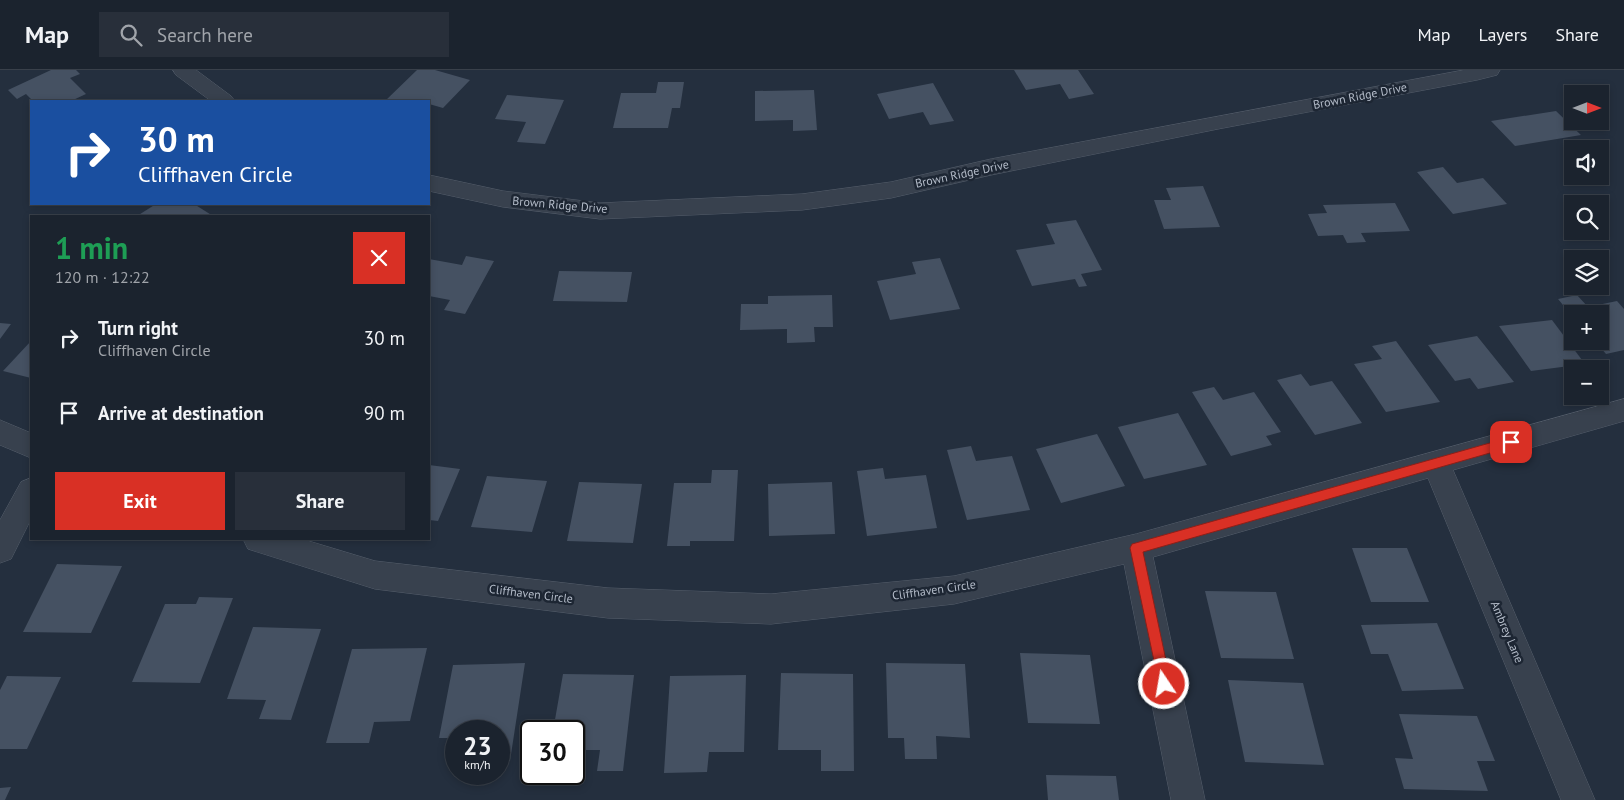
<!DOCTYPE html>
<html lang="en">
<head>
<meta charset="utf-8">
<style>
  :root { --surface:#1b232e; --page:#282f3a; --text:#f1f3f6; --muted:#a0a4aa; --line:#39404a; --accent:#d93025 }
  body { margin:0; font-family:"PT Sans",sans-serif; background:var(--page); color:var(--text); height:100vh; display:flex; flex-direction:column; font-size:19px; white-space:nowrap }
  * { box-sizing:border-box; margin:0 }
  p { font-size:16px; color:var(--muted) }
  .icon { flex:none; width:28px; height:28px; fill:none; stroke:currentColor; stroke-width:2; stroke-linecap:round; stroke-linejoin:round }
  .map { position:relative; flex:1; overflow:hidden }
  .panel { position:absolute; left:30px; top:145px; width:400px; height:325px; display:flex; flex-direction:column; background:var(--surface); border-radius:0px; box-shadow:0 2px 8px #0003,0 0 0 1px var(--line) }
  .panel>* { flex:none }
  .guide { position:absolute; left:30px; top:30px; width:400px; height:105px; border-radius:0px; box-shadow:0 2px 8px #0003,0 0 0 1px var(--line); background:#1a4fa0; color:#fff; overflow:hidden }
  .needle { width:32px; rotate:90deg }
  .fabs { position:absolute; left:1564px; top:15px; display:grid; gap:10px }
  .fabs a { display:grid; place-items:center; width:45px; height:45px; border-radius:0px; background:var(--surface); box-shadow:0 2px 8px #0003,0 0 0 1px var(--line); font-size:25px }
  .speed { position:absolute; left:445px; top:650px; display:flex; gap:10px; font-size:25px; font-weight:700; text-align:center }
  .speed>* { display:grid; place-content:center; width:65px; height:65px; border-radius:50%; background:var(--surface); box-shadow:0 2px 8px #0003,0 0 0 1px var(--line); line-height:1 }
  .speed small { font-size:12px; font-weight:400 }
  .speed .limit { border:2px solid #111; border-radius:8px; background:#fff; color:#111 }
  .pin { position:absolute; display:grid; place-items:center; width:42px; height:42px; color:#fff; margin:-21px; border-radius:10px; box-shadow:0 2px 8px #0006 }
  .me { position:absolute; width:55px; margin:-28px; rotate:348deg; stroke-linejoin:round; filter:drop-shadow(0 0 4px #0008) }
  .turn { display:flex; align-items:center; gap:18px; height:105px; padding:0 25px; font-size:22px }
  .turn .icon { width:65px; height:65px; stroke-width:2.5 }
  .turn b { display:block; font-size:35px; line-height:42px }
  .round { display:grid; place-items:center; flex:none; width:52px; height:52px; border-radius:0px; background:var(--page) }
  .overview { display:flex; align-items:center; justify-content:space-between; height:85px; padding:0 25px }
  h1 { font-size:30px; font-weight:800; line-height:38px; color:#1e9e55 }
  .cta { display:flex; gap:10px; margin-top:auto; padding:10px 25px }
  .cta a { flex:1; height:58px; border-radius:0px; background:var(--accent); color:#fff; font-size:20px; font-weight:800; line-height:58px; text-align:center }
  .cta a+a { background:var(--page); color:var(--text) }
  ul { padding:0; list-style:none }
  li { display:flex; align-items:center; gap:15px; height:75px; padding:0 25px }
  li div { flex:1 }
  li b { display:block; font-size:19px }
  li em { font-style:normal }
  header { display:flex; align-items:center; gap:30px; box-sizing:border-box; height:70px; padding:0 25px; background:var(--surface); border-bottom:1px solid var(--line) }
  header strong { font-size:24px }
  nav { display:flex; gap:28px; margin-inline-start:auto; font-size:18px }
  .search { width:350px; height:45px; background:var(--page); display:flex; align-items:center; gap:12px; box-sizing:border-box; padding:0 18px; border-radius:0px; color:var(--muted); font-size:19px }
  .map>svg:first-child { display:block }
</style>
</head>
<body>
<header>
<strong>Map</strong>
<div class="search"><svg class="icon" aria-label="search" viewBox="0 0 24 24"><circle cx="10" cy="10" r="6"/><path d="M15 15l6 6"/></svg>Search here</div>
<nav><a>Map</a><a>Layers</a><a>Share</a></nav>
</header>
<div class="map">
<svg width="1624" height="730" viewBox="0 0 1624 730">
  <rect width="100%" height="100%" fill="#242f3e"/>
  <!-- building -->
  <path fill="#455162" d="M 51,0 L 76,0 L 80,4 L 70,8 L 86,24 L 71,31 L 33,31 L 26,24 L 17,29 L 8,20 Z
    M 417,0 L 435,0 L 470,10 L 443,38 L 429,34 L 429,31 L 385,31 Z
    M 1014,0 L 1078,0 L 1094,24 L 1069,29 L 1060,14 L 1026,20 Z
    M 658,12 L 684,12 L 680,38 L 672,38 L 668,58 L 613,58 L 621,23 L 656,23 Z
    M 933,13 L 954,51 L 930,55 L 923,42 L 889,49 L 877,24 Z
    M 814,20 L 817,60 L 793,61 L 793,50 L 755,51 L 755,21 Z
    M 507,25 L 564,30 L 545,74 L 517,72 L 526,52 L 495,49 Z
    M 1556,41 L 1581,65 L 1515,76 L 1491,51 Z
    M 1443,97 L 1457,113 L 1483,108 L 1507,134 L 1453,144 L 1417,102 Z
    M 1203,116 L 1220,157 L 1164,159 L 1154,130 L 1171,130 L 1166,118 Z
    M 1395,133 L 1410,161 L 1361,163 L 1366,172 L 1347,173 L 1343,165 L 1318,166 L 1308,144 L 1327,143 L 1323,135 Z
    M 156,134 L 194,134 L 213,146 L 137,146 Z
    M 1076,150 L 1102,200 L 1081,204 L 1087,216 L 1079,217 L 1075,209 L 1032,216 L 1016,180 L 1055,174 L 1046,154 Z
    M 466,186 L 494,191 L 465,244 L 444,240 L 450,230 L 429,226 L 429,189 L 462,195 Z
    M 940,188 L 960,239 L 890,250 L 877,211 L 916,204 L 912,192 Z
    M 559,201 L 632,202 L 627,232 L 553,231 Z
    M 832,225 L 833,257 L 814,257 L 815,272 L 787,273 L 787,259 L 740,260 L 741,234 L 768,234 L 768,226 Z
    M 1577,225 L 1588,237 L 1617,231 L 1624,239 L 1624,280 L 1606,284 L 1595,271 L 1600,271 L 1600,244 L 1572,244 L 1572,246 L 1558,229 Z
    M 1552,250 L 1585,294 L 1531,301 L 1499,256 Z
    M 0,253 L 11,254 L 0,269 Z
    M 1477,266 L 1514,312 L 1478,319 L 1470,308 L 1455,311 L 1428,275 Z
    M 31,271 L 31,308 L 3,301 Z
    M 1396,271 L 1440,332 L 1386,342 L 1354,294 L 1382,289 L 1372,276 Z
    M 1301,304 L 1310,316 L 1332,311 L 1362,353 L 1315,365 L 1277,310 Z
    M 1214,317 L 1223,330 L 1254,322 L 1281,362 L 1266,366 L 1272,375 L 1231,386 L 1192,322 Z
    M 1178,343 L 1207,395 L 1144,409 L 1118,357 Z
    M 1097,364 L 1125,416 L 1061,433 L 1036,379 Z
    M 971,376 L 976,391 L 1012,386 L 1030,440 L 967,450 L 947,380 Z
    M 429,395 L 460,399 L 438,451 L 429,450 Z
    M 883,398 L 885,409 L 926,405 L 937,458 L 867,466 L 857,401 Z
    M 712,400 L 738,400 L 734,471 L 690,471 L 690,476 L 667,476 L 674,413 L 711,413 Z
    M 487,406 L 547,411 L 532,462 L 471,457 Z
    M 579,412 L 642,414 L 633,473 L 567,471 Z
    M 832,412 L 835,464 L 769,466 L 768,414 Z
    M 1352,478 L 1407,478 L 1429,532 L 1371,532 Z
    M 57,494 L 122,496 L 91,563 L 23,562 Z
    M 1205,521 L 1276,522 L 1294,589 L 1221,588 Z
    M 199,527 L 233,528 L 200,613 L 132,612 L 165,534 L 196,534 Z
    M 1437,553 L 1464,619 L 1402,621 L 1388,584 L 1371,584 L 1361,555 Z
    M 253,557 L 321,559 L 291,650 L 259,649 L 266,630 L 227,629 Z
    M 427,578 L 410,651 L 374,652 L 369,673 L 326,673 L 352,579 Z
    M 1020,583 L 1090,585 L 1100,654 L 1028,653 Z
    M 525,593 L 510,691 L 499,691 L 499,661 L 456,661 L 456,668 L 439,668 L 453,595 Z
    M 886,593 L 965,594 L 970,668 L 936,666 L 937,689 L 905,689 L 904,668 L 888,668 Z
    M 781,603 L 853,604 L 854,701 L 821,701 L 821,680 L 778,680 Z
    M 563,604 L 634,605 L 623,701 L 597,701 L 600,680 L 574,680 L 574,661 L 553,661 Z
    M 746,605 L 744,682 L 709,682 L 707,702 L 664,703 L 670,606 Z
    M 7,606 L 61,607 L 27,679 L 0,679 L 0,620 Z
    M 1228,610 L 1303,613 L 1324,695 L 1245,692 Z
    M 1399,644 L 1477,646 L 1495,691 L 1477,691 L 1488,721 L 1404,719 L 1395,688 L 1413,689 Z
    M 1046,705 L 1116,706 L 1119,730 L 1048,730 Z
    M 11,717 L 5,730 L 0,730 L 0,718 Z"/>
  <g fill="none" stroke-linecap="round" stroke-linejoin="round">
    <!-- minor casing -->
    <g stroke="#565f6c" stroke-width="1">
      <path id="minor" d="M 173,0 L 196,0 L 231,26 L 235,31 L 211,31 L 176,5 Z
        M 1464,0 L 1500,0 L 1497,5 L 1477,10 L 1218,59 L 991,105 L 891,128 L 802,140 L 600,149 L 503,137 L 429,121 L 429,105 L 503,121 L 600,133 L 802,124 L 891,112 L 991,89 Z
        M 1624,329 L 1624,351 L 1453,400 L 1595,730 L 1561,730 L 1428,408 L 1153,487 L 1205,730 L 1171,730 L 1124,494 L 954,534 L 771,554 L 608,548 L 375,519 L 248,479 L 243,469 L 302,469 L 375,491 L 608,518 L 771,524 L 954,506 L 1136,464 Z
        M 0,350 L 31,363 L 31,388 L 0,375 Z
        M 31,408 L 31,449 L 11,489 L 0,493 L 0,450 L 21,412 Z"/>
    </g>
    <!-- minor -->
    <use href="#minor" fill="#38414e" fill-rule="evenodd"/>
  </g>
  <!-- route -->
  <path fill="#d93025" stroke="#8d1f18" d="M 1511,367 L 1515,369 L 1517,372 L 1515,376 L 1511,377 L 1143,482 L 1171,614 L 1169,619 L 1164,621 L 1160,619 L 1130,478 L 1132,474 Z"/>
  <g text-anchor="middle" stroke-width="5" stroke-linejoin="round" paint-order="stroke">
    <!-- street labels -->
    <g font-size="12" fill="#b4bcc9" stroke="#1d2633">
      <text transform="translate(1360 26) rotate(-11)" y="4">Brown Ridge Drive</text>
      <text transform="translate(962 104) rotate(-12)" y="4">Brown Ridge Drive</text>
      <text transform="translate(560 135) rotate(5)" y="4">Brown Ridge Drive</text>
      <text transform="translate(934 520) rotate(-8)" y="4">Cliffhaven Circle</text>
      <text transform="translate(531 524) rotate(7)" y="4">Cliffhaven Circle</text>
      <text transform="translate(1507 562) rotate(67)" y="4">Ambrey Lane</text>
    </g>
  </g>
</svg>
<div class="fabs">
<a><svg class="needle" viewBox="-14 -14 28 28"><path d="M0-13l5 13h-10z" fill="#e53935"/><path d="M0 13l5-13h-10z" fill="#a0a4aa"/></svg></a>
<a><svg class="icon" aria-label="sound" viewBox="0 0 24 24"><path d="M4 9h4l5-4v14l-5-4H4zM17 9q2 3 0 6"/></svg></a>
<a><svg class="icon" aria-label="search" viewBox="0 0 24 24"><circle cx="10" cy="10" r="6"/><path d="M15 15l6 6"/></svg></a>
<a><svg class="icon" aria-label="layers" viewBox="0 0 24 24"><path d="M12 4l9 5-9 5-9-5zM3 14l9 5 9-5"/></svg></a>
<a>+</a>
<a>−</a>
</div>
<div class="speed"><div>23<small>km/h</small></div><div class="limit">30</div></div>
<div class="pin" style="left:1511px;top:372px;background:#d93025"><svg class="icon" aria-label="arrive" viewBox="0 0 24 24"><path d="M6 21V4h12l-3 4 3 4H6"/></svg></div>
<svg class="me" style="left:1164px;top:614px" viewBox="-20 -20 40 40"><circle r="17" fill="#d93025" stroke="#fff" stroke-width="3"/><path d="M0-11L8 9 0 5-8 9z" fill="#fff"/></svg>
<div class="guide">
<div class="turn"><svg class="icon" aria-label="right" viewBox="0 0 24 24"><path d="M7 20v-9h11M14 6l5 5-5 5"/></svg><div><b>30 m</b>Cliffhaven Circle</div></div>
</div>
<section class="panel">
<div class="overview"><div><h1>1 min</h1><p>120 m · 12:22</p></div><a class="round" style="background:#d93025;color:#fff"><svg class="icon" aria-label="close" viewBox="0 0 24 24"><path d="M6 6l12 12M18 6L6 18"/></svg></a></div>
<ul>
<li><svg class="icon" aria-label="right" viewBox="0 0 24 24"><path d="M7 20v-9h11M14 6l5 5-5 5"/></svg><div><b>Turn right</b><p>Cliffhaven Circle</p></div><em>30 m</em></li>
<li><svg class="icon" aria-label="arrive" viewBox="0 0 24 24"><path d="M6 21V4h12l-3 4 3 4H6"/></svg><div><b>Arrive at destination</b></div><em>90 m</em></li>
</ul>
<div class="cta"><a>Exit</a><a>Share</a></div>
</section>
</div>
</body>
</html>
